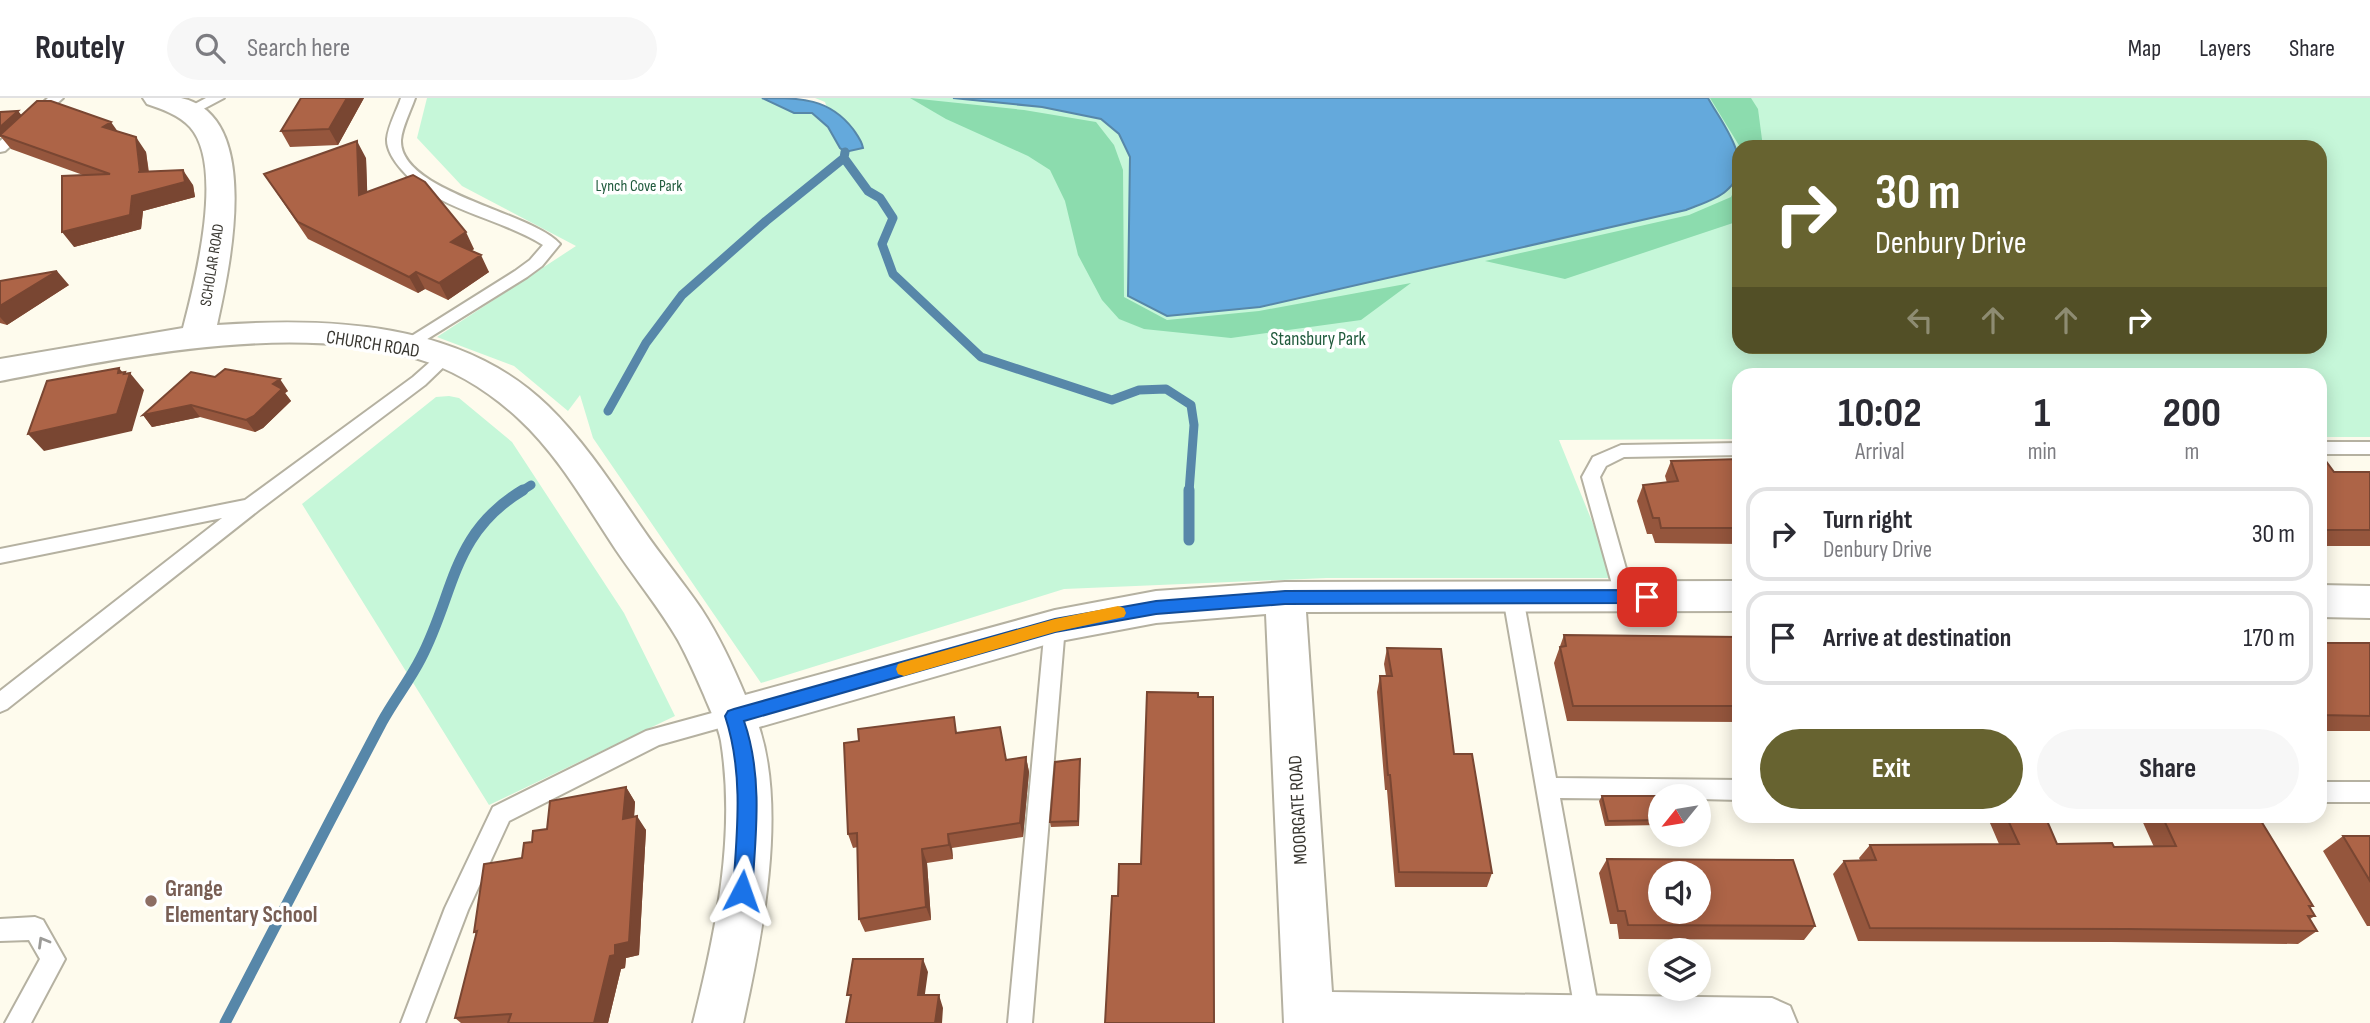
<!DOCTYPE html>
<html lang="en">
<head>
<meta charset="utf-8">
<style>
  :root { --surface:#fff; --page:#f7f7f7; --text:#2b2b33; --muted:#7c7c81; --line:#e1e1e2; --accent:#676330 }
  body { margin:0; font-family:"Sofia Sans Condensed",sans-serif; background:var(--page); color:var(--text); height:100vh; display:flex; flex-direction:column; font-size:26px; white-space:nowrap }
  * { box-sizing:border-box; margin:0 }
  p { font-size:23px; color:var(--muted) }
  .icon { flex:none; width:38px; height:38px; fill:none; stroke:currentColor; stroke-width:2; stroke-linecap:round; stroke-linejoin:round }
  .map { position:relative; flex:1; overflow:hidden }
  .panel { position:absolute; left:1732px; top:270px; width:595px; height:455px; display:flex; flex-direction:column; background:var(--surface); border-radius:21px; box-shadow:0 4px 18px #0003 }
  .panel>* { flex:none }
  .top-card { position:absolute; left:1732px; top:42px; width:595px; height:214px; border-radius:21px; box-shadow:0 4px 18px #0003; background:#676330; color:#fff; overflow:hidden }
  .needle { width:46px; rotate:240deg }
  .tools { position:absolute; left:1648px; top:686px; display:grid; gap:14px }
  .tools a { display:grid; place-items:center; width:63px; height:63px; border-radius:50%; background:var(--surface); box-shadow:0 4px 18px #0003; font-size:35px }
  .pin { position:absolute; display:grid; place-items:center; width:60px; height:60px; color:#fff; margin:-30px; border-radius:14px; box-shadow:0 4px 10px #0006 }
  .me { position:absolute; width:77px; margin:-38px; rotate:4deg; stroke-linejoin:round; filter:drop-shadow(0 0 5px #0008) }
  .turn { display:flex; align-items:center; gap:24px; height:147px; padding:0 28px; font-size:32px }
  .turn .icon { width:91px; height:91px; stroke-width:2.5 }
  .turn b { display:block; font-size:49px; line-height:60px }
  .lanes { display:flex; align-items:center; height:66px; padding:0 28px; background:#0003; justify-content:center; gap:35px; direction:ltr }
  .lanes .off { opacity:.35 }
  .eta { display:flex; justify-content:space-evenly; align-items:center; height:119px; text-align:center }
  .eta b { font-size:42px; font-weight:700; line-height:49px }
  .action { display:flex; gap:14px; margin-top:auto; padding:14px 28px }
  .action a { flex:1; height:80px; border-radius:42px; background:var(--accent); color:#fff; font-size:28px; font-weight:700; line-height:80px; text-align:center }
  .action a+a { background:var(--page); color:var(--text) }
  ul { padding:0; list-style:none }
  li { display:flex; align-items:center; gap:21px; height:94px; margin:0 14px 10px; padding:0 14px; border:4px solid var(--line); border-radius:21px }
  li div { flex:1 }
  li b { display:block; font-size:26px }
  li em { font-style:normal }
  header { display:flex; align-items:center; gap:42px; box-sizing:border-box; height:98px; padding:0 35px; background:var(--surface); border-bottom:2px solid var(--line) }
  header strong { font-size:33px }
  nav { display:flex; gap:38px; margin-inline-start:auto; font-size:24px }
  .search { width:490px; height:63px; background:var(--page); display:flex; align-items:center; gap:18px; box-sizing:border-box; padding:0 24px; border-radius:38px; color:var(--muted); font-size:26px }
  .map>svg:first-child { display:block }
</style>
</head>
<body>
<header>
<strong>Routely</strong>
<div class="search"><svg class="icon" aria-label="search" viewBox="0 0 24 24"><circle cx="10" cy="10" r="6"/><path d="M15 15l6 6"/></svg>Search here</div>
<nav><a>Map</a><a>Layers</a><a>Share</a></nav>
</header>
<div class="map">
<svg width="2370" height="925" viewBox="0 0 2370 925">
  <rect width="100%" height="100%" fill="#fefbed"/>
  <!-- green -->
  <path fill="#c6f7d9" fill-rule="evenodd" d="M 427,0 L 762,0 L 794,15 L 812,15 L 828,29 L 840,50 L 825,4 L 815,0 L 2370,0 L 2370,339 L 2321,339 L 2320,276 L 1740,276 L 1739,341 L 1559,342 L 1615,480 L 1327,480 L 1064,491 L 761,585 L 593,340 L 580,297 L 568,313 L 514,268 L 437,239 L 576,148 L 462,88 L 417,40 ZM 1740,49 L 2320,49 L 2320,248 L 1740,248 Z
    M 449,298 L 459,300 L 512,344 L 624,515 L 675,618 L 489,707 L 302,406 L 436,299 Z"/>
  <!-- forest -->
  <path fill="#8cdcae" d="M 910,0 L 1024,12 L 1096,24 L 1114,47 L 1123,72 L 1124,199 L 1167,222 L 1259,213 L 1411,185 L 1361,222 L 1231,240 L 1144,231 L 1119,221 L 1102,202 L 1078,157 L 1065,103 L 1050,72 L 1028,58 L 946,21 Z
    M 1710,0 L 1751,0 L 1758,11 L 1763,49 L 1740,49 Z
    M 1739,82 L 1739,123 L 1565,181 L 1485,163 L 1689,117 L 1731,99 Z"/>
  <!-- water -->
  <path fill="#64a9dc" stroke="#5787a9" stroke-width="2" d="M 762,0 C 801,0 829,0 853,31 C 857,37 862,43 863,50 L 845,54 L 840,50 L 828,29 L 812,15 L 794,15 Z
    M 953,0 L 1708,0 C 1722,26 1758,67 1726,93 C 1716,102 1698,107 1686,112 L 1260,209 L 1167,218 L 1128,198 L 1130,59 L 1119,36 L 1101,21 L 1042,9 Z"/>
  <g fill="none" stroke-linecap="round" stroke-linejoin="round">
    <!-- stream-far1 -->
    <path stroke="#5787a9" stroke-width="9" d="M 844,60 L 868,93 L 880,100 L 893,120 L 882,146 L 893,176 L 981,259 L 1112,302 L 1139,292 L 1166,291 L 1191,307 L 1194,327 L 1189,394
      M 608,313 L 646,245 L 682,197 L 766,123 L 844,60 L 845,54
      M 520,394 L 531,387"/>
    <!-- stream -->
    <path stroke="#5787a9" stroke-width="11" d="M 1189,392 L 1189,442
      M 225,925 C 277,825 329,724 382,624 C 394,602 410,582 421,560 C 455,495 451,435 523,392"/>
    <!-- service casing -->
    <g stroke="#b5b1a1" stroke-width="4">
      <path id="service" d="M 48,0 L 63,0 L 5,53 L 0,54 L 0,43 Z
        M 206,0 L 224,0 L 192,17 L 182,17 L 180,14 Z
        M 401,0 L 415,0 C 411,12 402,29 401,42 C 399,94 532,114 560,146 L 542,168 L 527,179 L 408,253 L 400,248 L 402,244 L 515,173 L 530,162 L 543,147 C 508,125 465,117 429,95 C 414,86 386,61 387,41 C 388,28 397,12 401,0 Z
        M 445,254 L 453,260 L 425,287 L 259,412 L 7,611 L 0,614 L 0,593 L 222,420 L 0,465 L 0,451 L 245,402 L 413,279 L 439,256 Z
        M 2320,344 L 2370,344 L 2370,356 L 2320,356 Z
        M 1740,345 L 1740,357 L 1624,359 L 1606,368 L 1600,379 L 1634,499 L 1631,504 L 1624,507 L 1617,504 L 1582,379 L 1593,359 L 1621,347 Z
        M 1513,491 L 1520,494 L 1523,499 L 1556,680 L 1740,682 L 1740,702 L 1699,701 L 1699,698 L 1661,698 L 1661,701 L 1560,700 L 1601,925 L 1577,925 L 1503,499 L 1506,494 Z
        M 1055,520 L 1062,522 L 1065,528 L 1032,925 L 1008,925 L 1045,528 L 1048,522 Z
        M 734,609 L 741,612 L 745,618 L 741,624 L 659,647 L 509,723 L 468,812 L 425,925 L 401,925 L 445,810 L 493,709 L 646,633 Z
        M 2320,684 L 2370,684 L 2370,704 L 2320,704 Z
        M 35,819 L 43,822 L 65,861 L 31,925 L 5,925 L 40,861 L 29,842 L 0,843 L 0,821 Z"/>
    </g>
    <!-- minor casing -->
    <g stroke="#b5b1a1" stroke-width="4">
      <path id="minor" d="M 143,0 C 155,0 170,0 181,0 C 264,18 229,172 217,227 C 330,219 462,224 548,308 C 585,344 613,388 642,430 C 661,458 683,484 702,512 C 719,538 733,568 745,597 L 1055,512 L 1156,493 L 1285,484 L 1740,483 L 1740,513 L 1306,514 L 1332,894 L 1772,900 L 1790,908 L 1797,925 L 1284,925 L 1266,516 L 1156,525 L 1055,544 L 759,629 C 787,714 762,839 743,925 L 693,925 C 716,834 736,737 721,643 C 718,627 710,612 704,597 C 696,579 688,560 678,542 C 660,511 637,483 616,452 C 586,407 559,358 519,321 C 490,294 454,271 415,260 C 288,224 127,259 0,283 L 0,261 L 183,230 C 195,184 225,68 190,29 C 179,17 162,11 147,6 Z
        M 2320,487 L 2370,488 L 2370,520 L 2320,519 Z"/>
    </g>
    <!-- service -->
    <use href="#service" fill="#fff" fill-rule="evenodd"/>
    <!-- minor -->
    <use href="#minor" fill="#fff" fill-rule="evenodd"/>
  </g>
  <!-- wall -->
  <path fill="#95563d" d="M 301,0 L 364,0 L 338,47 L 290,49 L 281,33 Z
    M 18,13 L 21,17 L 117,33 L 146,54 L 149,74 L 193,87 L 195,99 L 143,113 L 141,131 L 74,149 L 83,77 L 11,51 L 1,39 L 0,39 L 0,14 Z
    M 366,60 L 367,94 L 474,151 L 471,153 L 489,174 L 448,202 L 425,191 L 418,195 L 308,141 L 264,76 Z
    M 0,183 L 69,187 L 7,227 L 0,225 Z
    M 215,279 L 288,293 L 285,295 L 291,303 L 263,330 L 255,334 L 200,319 L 152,329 L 143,317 Z
    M 2320,355 L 2334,374 L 2370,374 L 2370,448 L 2320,448 Z
    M 1740,361 L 1740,446 L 1655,445 L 1652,436 L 1647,436 L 1637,403 L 1643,387 L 1667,385 L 1665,378 L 1671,363 Z
    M 1564,537 L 1740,539 L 1740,624 L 1567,623 L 1554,565 Z
    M 2320,545 L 2370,545 L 2370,633 L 2320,633 Z
    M 1387,550 L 1454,656 L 1492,775 L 1487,789 L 1395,789 L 1387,692 L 1385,692 L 1377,594 L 1380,578 L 1386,578 L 1384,566 Z
    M 958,635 L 1006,662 L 1026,659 L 1029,674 L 1023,739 L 952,750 L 953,761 L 927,765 L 931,822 L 865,834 L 859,821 L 858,749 L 853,750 L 848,736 Z
    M 1080,661 L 1079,728 L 1051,729 L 1050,724 Z
    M 626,689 L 635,704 L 634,719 L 646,732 L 639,857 L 626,860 L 625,870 L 621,871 L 608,925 L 461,925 L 455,920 L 476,836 L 474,834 L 532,744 L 547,731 Z
    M 1602,698 L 1661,698 L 1661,727 L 1605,728 L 1599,703 Z
    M 1987,718 L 2045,718 L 2057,746 L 2114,749 L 2154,749 L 2140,718 L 2258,718 L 2313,808 L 2310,810 L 2315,818 L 2310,821 L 2317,833 L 2298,846 L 2111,844 L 1858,843 L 1833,776 L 1844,763 L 1860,762 L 1859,760 L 1870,747 L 1999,746 Z
    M 2343,738 L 2370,738 L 2370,828 L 2367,828 L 2323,753 Z
    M 1607,761 L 1815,828 L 1804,842 L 1619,841 L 1617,826 L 1610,826 L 1599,775 Z"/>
  <!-- shaded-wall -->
  <path fill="#794632" d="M 347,0 L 364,0 L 338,47 L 329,31 Z
    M 18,13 L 23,19 L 0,37 L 0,29 Z
    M 111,24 L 121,38 L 103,29 Z
    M 136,39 L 146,54 L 150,88 L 138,74 Z
    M 357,43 L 366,60 L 368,114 L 359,97 Z
    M 183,72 L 193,87 L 195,99 L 143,113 L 141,131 L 74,149 L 62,134 Z
    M 466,134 L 474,151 L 460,160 L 451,144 Z
    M 481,157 L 489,174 L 448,202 L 439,185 Z
    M 57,173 L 69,187 L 7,227 L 0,219 L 0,208 Z
    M 416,174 L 425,191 L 418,195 L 409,179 Z
    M 119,270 L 128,281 L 124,276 L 125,274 L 129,279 L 130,275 L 144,292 L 132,333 L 44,353 L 28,336 L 118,275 Z
    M 280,281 L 288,293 L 285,295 L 291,303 L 263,330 L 255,334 L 246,322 L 273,286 Z
    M 191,307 L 200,319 L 152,329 L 143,317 Z
    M 1026,659 L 1029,674 L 1023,739 L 1020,725 Z
    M 1080,661 L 1080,666 L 1079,728 L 1078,723 Z
    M 626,689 L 635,704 L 633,735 L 623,721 Z
    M 637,718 L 646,732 L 639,857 L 626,860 L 625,870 L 621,871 L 608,925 L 594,925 L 610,858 L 615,847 Z
    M 948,736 L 952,750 L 953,761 L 949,747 Z
    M 922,751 L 927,765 L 931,822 L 926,809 Z
    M 923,861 L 928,874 L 923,910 L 918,897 Z
    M 939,897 L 943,910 L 942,925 L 935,925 Z"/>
  <!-- building -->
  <path fill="#ad6447" stroke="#794632" stroke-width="2" fill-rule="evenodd" d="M 301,0 L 347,0 L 329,31 L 281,33 Z
    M 37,3 L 51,3 L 111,24 L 103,29 L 136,39 L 140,74 L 138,74 L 183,72 L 185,84 L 132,98 L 130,117 L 62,134 L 62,78 L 110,76 L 0,37 Z
    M 18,13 L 0,29 L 0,14 Z
    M 357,43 L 359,97 L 413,77 L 425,84 L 466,134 L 451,144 L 481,157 L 439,185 L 416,174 L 409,179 L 298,124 L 264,76 Z
    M 57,173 L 0,208 L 0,183 Z
    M 119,270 L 118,275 L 125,274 L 124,276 L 130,275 L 117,316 L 28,336 L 47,283 Z
    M 225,271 L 280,281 L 273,286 L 282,291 L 254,318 L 246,322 L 191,307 L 143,317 L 191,274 L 215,279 Z
    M 2320,355 L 2334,374 L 2370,374 L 2370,432 L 2320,432 Z
    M 1740,361 L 1740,430 L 1661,430 L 1659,420 L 1653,420 L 1643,387 L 1678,383 L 1671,363 Z
    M 1564,537 L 1740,539 L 1740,608 L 1573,608 L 1560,549 L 1566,548 Z
    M 2320,545 L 2370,545 L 2370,618 L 2320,617 Z
    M 1387,550 L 1441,551 L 1454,656 L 1472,656 L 1492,775 L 1399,774 L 1390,677 L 1388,677 L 1380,578 L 1392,578 Z
    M 1147,594 L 1198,595 L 1198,599 L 1213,599 L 1214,925 L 1105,925 L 1112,798 L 1118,798 L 1119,766 L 1141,766 Z
    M 954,619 L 956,635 L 1000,629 L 1006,662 L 1026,659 L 1020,725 L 948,736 L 949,747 L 922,751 L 926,809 L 859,821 L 857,735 L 848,736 L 844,645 L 859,643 L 858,631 Z
    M 1080,661 L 1078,723 L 1050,724 L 1055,664 Z
    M 626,689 L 623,721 L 637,718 L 629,844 L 615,847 L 615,857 L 610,858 L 594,925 L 508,925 L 511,916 L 455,920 L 477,833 L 474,834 L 484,766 L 522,760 L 524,745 L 532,744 L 533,733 L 547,731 L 550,703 Z
    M 1602,698 L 1692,698 L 1661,698 L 1661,722 L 1608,723 Z
    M 2006,718 L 2045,718 L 2057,746 L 2112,745 L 2114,749 L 2176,748 L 2162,718 L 2258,718 L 2313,808 L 2309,808 L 2315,818 L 2308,818 L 2317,833 L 2128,831 L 1870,830 L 1844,763 L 1876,762 L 1870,747 L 2019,746 Z
    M 2343,738 L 2370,738 L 2370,783 Z
    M 1607,761 L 1793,762 L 1815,828 L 1628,827 L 1625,813 L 1618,813 ZM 1661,775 L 1699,775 L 1699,814 L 1661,814 Z
    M 853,861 L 923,861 L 918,897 L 939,897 L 935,925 L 846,925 L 851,897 L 847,897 Z"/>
  <!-- one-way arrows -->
  <defs><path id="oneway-chevron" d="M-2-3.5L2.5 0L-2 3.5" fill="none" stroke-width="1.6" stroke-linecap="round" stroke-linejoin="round" transform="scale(1.75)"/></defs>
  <use stroke="#9c9b98" href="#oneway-chevron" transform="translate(43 844) rotate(-120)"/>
  <!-- route -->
  <path fill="#1a73e8" stroke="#114b97" stroke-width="2" d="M 1647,492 L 1655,499 L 1647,505 L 1285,506 L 1156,516 L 1055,534 L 744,623 C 763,677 756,737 752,793 L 749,800 L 742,802 L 736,800 L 733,793 C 737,735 744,675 725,618 L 728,613 L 734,611 L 1055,521 L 1156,503 L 1285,493 Z"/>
  <!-- slow -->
  <path fill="#f59e0b" d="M 1118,508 L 1124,510 L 1126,515 L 1124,519 L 1055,534 L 904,578 L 898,576 L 896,571 L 898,566 L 904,564 L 1055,521 Z"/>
  <!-- markers -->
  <circle fill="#8d6e63" stroke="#fff" stroke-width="2.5" cx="151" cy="803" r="7"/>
  <g text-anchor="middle" stroke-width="7" stroke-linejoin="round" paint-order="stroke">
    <!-- far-park labels -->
    <g font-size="16" fill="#205a3c" stroke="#fff">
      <text x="639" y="93">Lynch Cove Park</text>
    </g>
    <!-- far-street labels -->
    <g font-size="16" fill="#393731" stroke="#fff">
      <text transform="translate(211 167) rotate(-81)" y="6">SCHOLAR ROAD</text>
    </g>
    <!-- park labels -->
    <g font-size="19" fill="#205a3c" stroke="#fff">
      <text x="1318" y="247">Stansbury Park</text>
    </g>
    <!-- street labels -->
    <g font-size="19" fill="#393731" stroke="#fff">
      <text transform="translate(373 245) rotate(9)" y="7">CHURCH ROAD</text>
      <text transform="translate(1297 712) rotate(-93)" y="7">MOORGATE ROAD</text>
    </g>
    <!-- near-education labels -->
    <g font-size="23" font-weight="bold" fill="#785e54" stroke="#fff" text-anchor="start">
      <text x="165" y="798">Grange<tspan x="165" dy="26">Elementary School</tspan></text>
    </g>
  </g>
</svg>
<div class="tools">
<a><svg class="needle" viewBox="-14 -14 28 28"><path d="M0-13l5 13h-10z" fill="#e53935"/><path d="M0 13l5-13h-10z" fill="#7c7c81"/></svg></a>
<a><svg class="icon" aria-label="sound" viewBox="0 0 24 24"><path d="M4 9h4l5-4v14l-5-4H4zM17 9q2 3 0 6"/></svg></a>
<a><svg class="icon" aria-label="layers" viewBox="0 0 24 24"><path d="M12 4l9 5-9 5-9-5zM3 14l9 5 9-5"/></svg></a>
</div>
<div class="pin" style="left:1647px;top:499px;background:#d93025"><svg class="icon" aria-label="arrive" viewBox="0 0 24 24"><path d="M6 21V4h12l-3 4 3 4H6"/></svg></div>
<svg class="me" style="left:742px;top:793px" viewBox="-20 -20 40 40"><path d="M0-17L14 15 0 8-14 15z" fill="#1a73e8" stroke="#fff" stroke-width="4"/></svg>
<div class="top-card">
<div class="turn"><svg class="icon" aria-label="right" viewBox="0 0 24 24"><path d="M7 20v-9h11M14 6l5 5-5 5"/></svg><div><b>30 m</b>Denbury Drive</div></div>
<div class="lanes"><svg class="icon off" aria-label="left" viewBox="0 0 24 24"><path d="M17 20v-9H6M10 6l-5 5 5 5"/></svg><svg class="icon off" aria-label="ahead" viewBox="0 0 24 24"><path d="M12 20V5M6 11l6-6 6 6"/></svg><svg class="icon off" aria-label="ahead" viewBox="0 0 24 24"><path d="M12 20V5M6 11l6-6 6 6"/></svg><svg class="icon" aria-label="right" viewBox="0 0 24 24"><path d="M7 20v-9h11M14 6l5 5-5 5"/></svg></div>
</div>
<section class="panel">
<div class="eta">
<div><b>10:02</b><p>Arrival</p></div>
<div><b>1</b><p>min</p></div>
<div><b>200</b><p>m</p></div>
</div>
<ul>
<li><svg class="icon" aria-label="right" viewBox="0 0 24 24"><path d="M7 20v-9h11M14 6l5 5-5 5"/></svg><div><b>Turn right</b><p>Denbury Drive</p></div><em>30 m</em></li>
<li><svg class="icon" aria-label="arrive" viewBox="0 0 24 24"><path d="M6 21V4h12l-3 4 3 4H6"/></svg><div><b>Arrive at destination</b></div><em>170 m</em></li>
</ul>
<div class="action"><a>Exit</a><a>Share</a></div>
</section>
</div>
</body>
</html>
